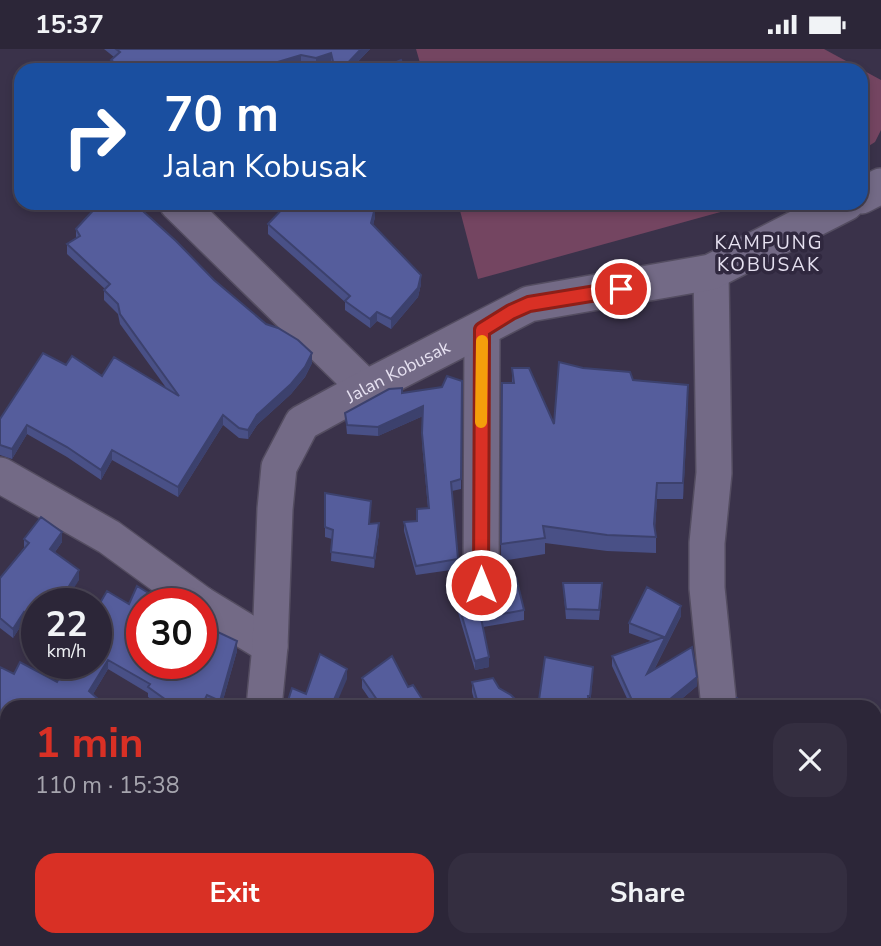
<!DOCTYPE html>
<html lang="en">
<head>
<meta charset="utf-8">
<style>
  :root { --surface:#2c2638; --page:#342e40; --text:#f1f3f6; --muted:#a6a5ae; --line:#484353; --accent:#d93025 }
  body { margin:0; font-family:"Nunito Sans",sans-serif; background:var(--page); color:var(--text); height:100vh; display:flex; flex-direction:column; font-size:26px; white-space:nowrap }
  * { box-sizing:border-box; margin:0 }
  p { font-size:23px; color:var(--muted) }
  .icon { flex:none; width:38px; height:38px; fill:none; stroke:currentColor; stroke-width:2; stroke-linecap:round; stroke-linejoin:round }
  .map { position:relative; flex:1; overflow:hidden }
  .panel { position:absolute; left:0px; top:651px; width:882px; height:247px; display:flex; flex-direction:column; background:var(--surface); border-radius:21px 21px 0 0; box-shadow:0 4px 10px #0003,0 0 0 2px var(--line) }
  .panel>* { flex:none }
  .hud { position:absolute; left:14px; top:14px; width:854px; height:147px; border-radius:21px; box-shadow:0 4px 10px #0003,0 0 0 2px var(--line); background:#1a4fa0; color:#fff; overflow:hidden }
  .speed { position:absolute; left:21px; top:539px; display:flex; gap:14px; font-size:35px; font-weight:700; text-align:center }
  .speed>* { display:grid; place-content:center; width:91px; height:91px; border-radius:50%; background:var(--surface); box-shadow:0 4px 10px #0003,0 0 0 2px var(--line); line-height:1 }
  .speed small { font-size:18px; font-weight:400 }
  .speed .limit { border:10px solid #d22; background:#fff; color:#111 }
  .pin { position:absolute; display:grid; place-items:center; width:60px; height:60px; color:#fff; margin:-30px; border:4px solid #fff; border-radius:50%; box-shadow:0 2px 7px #0007 }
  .me { position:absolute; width:77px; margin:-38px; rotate:0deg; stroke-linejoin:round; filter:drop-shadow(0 0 5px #0008) }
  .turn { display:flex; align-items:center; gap:24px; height:147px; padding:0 35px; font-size:32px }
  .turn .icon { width:91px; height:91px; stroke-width:2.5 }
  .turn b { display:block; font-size:49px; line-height:60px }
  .round { display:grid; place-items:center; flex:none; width:74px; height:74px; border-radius:21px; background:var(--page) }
  .summary { display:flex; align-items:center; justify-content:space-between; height:119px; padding:0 35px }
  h1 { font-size:42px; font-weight:700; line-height:52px; color:var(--accent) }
  .action { display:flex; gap:14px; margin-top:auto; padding:14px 35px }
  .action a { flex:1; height:80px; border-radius:21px; background:var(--accent); color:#fff; font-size:28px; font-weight:700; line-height:80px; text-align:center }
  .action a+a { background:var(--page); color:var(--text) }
  .status { display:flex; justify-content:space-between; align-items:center; height:49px; padding:0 35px; background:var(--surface); direction:ltr }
  .status svg { height:19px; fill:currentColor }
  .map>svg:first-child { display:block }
</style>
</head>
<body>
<div class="status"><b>15:37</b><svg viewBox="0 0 49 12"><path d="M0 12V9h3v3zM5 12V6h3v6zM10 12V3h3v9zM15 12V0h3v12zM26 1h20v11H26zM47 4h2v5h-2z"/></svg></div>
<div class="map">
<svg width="881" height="897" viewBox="0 0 881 897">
  <rect width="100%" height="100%" fill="#3a324a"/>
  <!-- green -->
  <path fill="#744561" d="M 416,0 L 824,0 L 881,31 L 881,81 L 875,93 L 861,102 L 861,21 L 422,21 Z
    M 458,154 L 753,154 L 478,230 Z"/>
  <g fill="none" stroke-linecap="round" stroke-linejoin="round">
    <!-- minor casing -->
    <g stroke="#544d61" stroke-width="38">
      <g id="minor">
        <path d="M 861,147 L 881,137"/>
        <path d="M 177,154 L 366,339"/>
        <path d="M 711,223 L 714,424 L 707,494 L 707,539 L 719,658"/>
        <path d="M 0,426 L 109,488 L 201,555"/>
        <path d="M 481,536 L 482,281"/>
        <path d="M 201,555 L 270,597"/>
        <path id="s1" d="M 264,658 L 270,597 L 275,460 L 279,418 L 302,374 L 366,339 L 529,255 L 711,223 L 846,154"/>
        <path d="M 0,769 L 7,774"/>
        <path d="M 139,897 L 143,891"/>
        <path d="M 450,897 L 458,891"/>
        <path d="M 691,897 L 696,891"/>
      </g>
    </g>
    <!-- minor -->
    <use href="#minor" stroke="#736a86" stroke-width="35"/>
  </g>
  <!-- wall -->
  <path fill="#495086" d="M 104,0 L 370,0 L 350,21 L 332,21 L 331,14 L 316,18 L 301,16 L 283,21 L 111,21 L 111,11 L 114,8 Z
    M 375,168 L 373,176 L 421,235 L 418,248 L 391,280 L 377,272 L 370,279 L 345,261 L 345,253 L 268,185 L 268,175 Z
    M 76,180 L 214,231 L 312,314 L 305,328 L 291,345 L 257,376 L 248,390 L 239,389 L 223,376 L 178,448 L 112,411 L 101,431 L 67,408 L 27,385 L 12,410 L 0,406 L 0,370 L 66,316 L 102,327 L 167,340 L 120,275 L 118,265 L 104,251 L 104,241 L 105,240 L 67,205 L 67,195 L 76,190 Z
    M 512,319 L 554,375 L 633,331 L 688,353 L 683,450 L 657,450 L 655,480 L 656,488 L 656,504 L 607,502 L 545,494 L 545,505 L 501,512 L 502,334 L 512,334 Z
    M 462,332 L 461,440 L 452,442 L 458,520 L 416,526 L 404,482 L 404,473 L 417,472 L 428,459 L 422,394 L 423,367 L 378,387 L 347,385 L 345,364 L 402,344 L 442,338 Z
    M 325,444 L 379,484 L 374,519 L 331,512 L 332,490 L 325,488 Z
    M 24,490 L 62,493 L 55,503 L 79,531 L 37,555 L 37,582 L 24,572 L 13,589 L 0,579 L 0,529 L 24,499 Z
    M 452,533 L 470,543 L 524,561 L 524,571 L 483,578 L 489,618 L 475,621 L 452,543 Z
    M 563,534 L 602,543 L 599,571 L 566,570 Z
    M 137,537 L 155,548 L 155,555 L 142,555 L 142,614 L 201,614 L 201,575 L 237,592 L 237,602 L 221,658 L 212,658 L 207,656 L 206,658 L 162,658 L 148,648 L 148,644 L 108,620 L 93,645 L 107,658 L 7,658 L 7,699 L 0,695 L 0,618 L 14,625 L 20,613 L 57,633 L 67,614 L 96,614 L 96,561 L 107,542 L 129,555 Z
    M 681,567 L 654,621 L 697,637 L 672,658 L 631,658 L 612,617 L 612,607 L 651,592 L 629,584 L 629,574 Z
    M 362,629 L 408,638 L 426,656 L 442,658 L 375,658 L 362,639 Z
    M 472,633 L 499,639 L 523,658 L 476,658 L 472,643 Z
    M 160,891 L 412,891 L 397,897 L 289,897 L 287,895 L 284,896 Z
    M 571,891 L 664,891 L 659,897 L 581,897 Z"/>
  <!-- shaded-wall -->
  <path fill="#3c416d" d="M 361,0 L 370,0 L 350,21 L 341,21 Z
    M 331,4 L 331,14 L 316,18 L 316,9 Z
    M 301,6 L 301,16 L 283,21 L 251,21 Z
    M 375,159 L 375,168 L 371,184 L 371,174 Z
    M 421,226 L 421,235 L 418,248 L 391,280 L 391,270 Z
    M 377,263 L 377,272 L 370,279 L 370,270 Z
    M 312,304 L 312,314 L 305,328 L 291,345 L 257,376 L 248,390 L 248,381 L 257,366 Z
    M 688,336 L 688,353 L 683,450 L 683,434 Z
    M 423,357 L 423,367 L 378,387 L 378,378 Z
    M 223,366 L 223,376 L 178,448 L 178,438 Z
    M 27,376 L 27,385 L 12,410 L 12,400 Z
    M 112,401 L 112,411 L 101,431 L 101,421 Z
    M 657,434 L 657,450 L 654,491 L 654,475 Z
    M 379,474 L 379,484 L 374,519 L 374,509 Z
    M 62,483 L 62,493 L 50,510 L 50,500 Z
    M 79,521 L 79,531 L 64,555 L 58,555 Z
    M 681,557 L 681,567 L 647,635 L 647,625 Z
    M 24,563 L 24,572 L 13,589 L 13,580 Z
    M 237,592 L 237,602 L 221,658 L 220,658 L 220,652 Z
    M 489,608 L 489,618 L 475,621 L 475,612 Z
    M 108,611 L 108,620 L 89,652 L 89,642 Z
    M 593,618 L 593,628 L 590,657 L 590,647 Z
    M 347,620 L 347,630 L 335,658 L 331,658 Z
    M 697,628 L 697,637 L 672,658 L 650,658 Z
    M 207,646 L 207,656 L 206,658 L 201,658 Z
    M 881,884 L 881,897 L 873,897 Z
    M 388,891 L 412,891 L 397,897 L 378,897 L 378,895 Z
    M 649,891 L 664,891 L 659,897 L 643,897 Z"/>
  <!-- building -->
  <path fill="#555d9c" stroke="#3c416d" stroke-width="2" d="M 116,0 L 361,0 L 341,21 L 335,21 L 331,4 L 316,9 L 301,6 L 251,21 L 124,21 L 111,11 L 120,3 Z
    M 401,11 L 405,21 L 377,21 Z
    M 100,154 L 134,154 L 176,192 L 214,231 L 266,275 L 278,279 L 298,291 L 312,304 L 305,318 L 291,335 L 257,366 L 248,381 L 239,379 L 223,366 L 178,438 L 112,401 L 101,421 L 67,398 L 27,376 L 12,400 L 0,396 L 0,370 L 43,304 L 66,316 L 72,307 L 102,327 L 114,308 L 179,347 L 120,265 L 118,255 L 104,241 L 110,235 L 67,195 L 80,187 L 76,180 Z
    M 288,154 L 370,154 L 375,159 L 371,174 L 421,226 L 418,239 L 391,270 L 377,263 L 370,270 L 345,252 L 350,247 L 268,175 Z
    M 559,313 L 583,319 L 630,323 L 633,331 L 688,336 L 683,434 L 657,434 L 654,475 L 656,488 L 607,486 L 543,477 L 545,489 L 501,495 L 502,334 L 514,334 L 512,319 L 529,319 L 554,375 Z
    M 447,327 L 462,332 L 461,430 L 451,433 L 458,510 L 416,517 L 404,473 L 417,472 L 417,460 L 429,459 L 422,384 L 423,357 L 378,378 L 347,376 L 345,364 L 389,340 L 402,339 L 402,344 L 442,338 Z
    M 325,444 L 371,452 L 369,475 L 379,474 L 374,509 L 331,503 L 333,481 L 325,478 Z
    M 41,468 L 62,483 L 50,500 L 79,521 L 58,555 L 37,555 L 37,572 L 24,563 L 13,580 L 0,569 L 0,529 L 29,494 L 24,490 Z
    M 516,528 L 524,561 L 481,569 L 489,608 L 475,612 L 452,533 L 462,532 L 470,543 L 482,546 L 492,543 L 498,537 L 500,530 Z
    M 563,534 L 602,534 L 599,561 L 566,560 Z
    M 137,537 L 155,548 L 151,555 L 142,555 L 142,614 L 201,614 L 201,575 L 237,592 L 220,652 L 207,646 L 201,658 L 176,658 L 148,638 L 150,635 L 108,611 L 89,642 L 107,658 L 7,658 L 7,689 L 0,685 L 0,618 L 14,625 L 20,613 L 57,633 L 67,614 L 96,614 L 96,561 L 107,542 L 129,555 Z
    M 647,538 L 681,557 L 647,625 L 692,598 L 697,628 L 669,651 L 650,658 L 635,658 L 612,607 L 664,588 L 629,574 Z
    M 320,605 L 347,620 L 331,658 L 286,658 L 292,639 L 306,645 Z
    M 392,607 L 408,638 L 413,636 L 426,656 L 438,650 L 442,658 L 382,658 L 362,629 Z
    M 545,608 L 593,618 L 590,647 L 588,647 L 589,658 L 538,658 Z
    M 493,629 L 499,639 L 511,646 L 523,658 L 479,658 L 472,633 Z
    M 737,649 L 747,658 L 724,658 L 730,656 Z
    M 875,867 L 881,871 L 881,884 L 873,897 L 726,897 L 730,891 L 875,891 Z
    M 160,891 L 282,891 L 285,897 L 156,897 Z
    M 292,891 L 388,891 L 378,895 L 379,897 L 297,897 Z
    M 466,891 L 525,891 L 527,897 L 457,897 L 462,895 Z
    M 543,891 L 547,891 L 555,897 L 537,897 Z
    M 600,891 L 649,891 L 643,897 L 610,897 Z"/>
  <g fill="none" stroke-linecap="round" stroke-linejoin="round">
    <!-- route casing -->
    <g stroke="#8d1f18" stroke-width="18">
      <path id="route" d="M 481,536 L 482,281 L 511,263 L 529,255 L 621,240"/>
    </g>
    <!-- route -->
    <use href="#route" stroke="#d93025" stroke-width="12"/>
    <!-- slow -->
    <path stroke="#f59e0b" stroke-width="12" d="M 481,373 L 482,292"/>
  </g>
  <g text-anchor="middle" stroke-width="7" stroke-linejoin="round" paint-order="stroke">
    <!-- street labels -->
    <g font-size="18" fill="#e6e1f1" stroke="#30283f">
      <text dy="6" stroke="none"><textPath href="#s1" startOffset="399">Jalan Kobusak</textPath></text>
    </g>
    <!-- neighbourhood labels -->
    <g font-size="19" letter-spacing="2" fill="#e6e1f1" stroke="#30283f">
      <text x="769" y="200">KAMPUNG<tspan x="769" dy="22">KOBUSAK</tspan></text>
    </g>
  </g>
</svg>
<div class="speed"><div>22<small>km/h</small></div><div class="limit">30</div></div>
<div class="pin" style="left:621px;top:240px;background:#d93025"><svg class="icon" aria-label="arrive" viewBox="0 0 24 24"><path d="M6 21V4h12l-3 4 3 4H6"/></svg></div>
<svg class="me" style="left:481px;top:536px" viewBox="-20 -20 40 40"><circle r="17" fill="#d93025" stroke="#fff" stroke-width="3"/><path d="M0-11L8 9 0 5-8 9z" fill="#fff"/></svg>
<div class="hud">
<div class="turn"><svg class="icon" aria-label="right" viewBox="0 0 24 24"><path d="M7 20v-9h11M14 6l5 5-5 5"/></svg><div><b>70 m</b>Jalan Kobusak</div></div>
</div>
<section class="panel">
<div class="summary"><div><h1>1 min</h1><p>110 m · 15:38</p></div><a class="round"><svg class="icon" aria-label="close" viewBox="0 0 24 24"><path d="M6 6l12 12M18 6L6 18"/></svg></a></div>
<div class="action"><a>Exit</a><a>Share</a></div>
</section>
</div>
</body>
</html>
